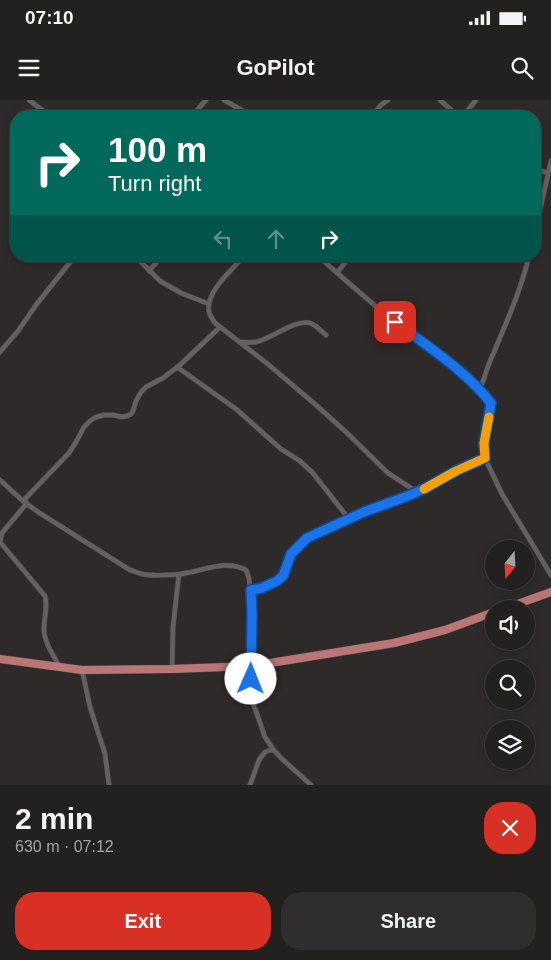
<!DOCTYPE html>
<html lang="en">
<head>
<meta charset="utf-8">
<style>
  :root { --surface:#232020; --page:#2f2d2d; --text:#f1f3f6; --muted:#a3a3a5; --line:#403e3e; --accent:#d93025 }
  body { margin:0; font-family:Arial,sans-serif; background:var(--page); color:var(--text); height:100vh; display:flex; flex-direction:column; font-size:19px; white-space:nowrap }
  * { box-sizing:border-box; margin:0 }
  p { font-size:16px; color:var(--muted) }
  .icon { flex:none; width:28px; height:28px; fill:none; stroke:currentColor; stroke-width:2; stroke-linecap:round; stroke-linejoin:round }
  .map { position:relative; height:685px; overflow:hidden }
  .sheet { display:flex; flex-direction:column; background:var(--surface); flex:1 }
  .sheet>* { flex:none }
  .top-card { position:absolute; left:10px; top:10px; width:531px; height:152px; border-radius:20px; box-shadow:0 2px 8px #0003,0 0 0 1px var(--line); background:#00695c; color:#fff; overflow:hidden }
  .needle { width:32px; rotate:198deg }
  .controls { position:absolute; left:485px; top:440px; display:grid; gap:10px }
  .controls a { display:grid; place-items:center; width:50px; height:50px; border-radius:50%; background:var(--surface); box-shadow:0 2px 8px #0003,0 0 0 1px var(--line); font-size:25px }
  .pin { position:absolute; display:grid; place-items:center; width:42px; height:42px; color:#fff; margin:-21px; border-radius:10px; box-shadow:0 2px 8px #0006 }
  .me { position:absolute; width:55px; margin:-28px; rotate:1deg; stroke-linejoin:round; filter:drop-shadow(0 0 4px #0008) }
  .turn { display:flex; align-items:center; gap:18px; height:105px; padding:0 15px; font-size:22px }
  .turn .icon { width:65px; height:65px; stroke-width:2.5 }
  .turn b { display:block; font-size:35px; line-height:42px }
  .lanes { display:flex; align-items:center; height:48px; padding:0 15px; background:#0003; justify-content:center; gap:25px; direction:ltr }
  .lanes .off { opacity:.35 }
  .round { display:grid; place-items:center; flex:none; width:52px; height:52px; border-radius:20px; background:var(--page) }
  .overview { display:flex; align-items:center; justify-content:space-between; height:85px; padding:0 15px }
  h1 { font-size:30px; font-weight:800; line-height:38px }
  .cta { display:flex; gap:10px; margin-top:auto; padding:10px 15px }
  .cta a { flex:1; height:58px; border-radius:20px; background:var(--accent); color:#fff; font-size:20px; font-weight:800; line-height:58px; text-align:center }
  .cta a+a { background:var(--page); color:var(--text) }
  .status { display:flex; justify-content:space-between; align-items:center; height:35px; padding:0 25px; background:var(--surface); direction:ltr }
  .status svg { height:14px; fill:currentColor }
  header { display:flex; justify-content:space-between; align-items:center; height:65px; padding:0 15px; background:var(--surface); font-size:22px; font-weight:800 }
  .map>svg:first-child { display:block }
</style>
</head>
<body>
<div class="status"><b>07:10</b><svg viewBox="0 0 49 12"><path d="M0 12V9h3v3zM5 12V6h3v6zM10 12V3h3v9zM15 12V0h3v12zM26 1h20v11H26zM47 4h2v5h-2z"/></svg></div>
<header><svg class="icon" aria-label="menu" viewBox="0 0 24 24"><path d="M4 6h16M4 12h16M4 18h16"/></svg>GoPilot<svg class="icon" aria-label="search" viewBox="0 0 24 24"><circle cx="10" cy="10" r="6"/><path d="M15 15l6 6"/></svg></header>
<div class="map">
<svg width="551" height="685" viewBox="0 0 551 685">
  <rect width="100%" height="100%" fill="#2f2a2a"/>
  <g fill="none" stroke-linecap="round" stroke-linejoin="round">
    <!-- minor casing -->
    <g stroke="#494545" stroke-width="5.5">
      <path id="minor" d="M 29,0 L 50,16
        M 224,0 L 245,12 L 249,16
        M 440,0 L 458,16
        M 192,16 L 206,0
        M 372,16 L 381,5 L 388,0
        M 463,16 L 476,0
        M 535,69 L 548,73
        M 535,132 L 551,61
        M 135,156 L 160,181 L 181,193 L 209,204
        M 244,156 C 232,170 205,192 209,212 C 210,216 213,220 215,223 L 269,265 L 316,305 L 346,332 L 388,373 L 417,392
        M 318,156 C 344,179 370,202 397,224 C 430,248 466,271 491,303 L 484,343 L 485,358 L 502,394 L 551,475
        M 149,171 L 162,156
        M 337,173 L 350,156
        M 240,242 C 246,242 251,243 256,242 C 271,239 295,219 310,223 C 316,225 321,231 326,235
        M 0,252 L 18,231 L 36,205 L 75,156
        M 177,267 L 236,309 L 281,349 L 300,361 L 312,372 L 349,419
        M 480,289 C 485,277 488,264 494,252 C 507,221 521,190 529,156
        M 0,380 L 23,401 L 38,412 L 130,470 C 134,471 138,473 142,474 C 150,476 172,475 181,474 C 203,471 226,459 246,470 L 249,478 L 252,514 L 251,579 L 253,603 L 265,637 L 273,649 L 281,658 L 311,685
        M 23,401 L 69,353 L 76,342 L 84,327 L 90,321 L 96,317 L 104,315 L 113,315 L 122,317 L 127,316 L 131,314 L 133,311 L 136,301 L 141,292 L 146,287 L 163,278 L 180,265 L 220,227
        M 27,403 L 2,433 L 0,442 L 45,496 C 48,507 44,517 44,529 C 44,542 53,555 60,567
        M 251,490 L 261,488 L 277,481 L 283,476 L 291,454 L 307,438 L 364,412 L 408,396 L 426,388 L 456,371 L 485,358
        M 172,569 L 173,527 L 179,474
        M 82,570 L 90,607 L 105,654 L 109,685
        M 250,685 L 259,660 L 265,652 L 273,649"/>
    </g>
    <!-- trunk casing -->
    <g stroke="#494545" stroke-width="9">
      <path id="trunk" d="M 504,509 L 551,492
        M 0,559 L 82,570 L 172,569 L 252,566 L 394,543 L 445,530 L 494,512"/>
    </g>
    <!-- minor -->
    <use href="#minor" stroke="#656060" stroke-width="4.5"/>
    <!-- trunk -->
    <use href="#trunk" stroke="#ba7676" stroke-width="8"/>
  </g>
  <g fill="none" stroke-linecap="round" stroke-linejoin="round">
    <!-- route casing -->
    <g stroke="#114b97" stroke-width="12">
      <path id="route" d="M 251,579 L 252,514 L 251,490 L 262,488 L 277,481 L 283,476 L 291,454 L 307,438 L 364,412 L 408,396 L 426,388 L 456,371 L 485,358 L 484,343 L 491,303 C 466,271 427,246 395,222"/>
    </g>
    <!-- route -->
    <use href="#route" stroke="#1a73e8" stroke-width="9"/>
    <!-- slow -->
    <path stroke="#f59e0b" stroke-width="9" d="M 424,389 L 456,371 L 485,358 L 484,343 L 489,317"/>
  </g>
</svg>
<div class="controls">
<a><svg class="needle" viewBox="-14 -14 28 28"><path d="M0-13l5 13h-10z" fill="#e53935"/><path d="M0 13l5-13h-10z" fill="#a3a3a5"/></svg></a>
<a><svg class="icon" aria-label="sound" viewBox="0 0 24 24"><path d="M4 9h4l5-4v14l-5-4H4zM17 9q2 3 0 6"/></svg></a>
<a><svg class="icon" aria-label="search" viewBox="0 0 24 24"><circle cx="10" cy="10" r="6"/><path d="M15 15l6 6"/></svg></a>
<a><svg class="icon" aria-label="layers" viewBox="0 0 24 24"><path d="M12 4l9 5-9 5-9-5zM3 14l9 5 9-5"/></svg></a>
</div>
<div class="pin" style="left:395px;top:222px;background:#d93025"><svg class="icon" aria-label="arrive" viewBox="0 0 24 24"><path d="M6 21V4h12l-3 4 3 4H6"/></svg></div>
<svg class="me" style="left:251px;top:579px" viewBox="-20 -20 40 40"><circle r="19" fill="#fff"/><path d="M0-13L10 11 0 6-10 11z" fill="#1a73e8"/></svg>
<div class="top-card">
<div class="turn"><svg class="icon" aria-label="right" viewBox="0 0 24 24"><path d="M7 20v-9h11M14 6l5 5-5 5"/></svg><div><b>100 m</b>Turn right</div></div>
<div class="lanes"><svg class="icon off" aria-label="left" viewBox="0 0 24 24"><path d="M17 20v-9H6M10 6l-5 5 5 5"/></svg><svg class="icon off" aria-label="ahead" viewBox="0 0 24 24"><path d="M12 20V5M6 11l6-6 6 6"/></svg><svg class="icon" aria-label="right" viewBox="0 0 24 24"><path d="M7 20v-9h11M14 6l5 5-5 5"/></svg></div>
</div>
</div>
<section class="sheet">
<div class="overview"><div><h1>2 min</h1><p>630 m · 07:12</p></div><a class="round" style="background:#d93025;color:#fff"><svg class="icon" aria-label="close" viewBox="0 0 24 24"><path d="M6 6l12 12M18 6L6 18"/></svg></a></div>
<div class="cta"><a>Exit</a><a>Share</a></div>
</section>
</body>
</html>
